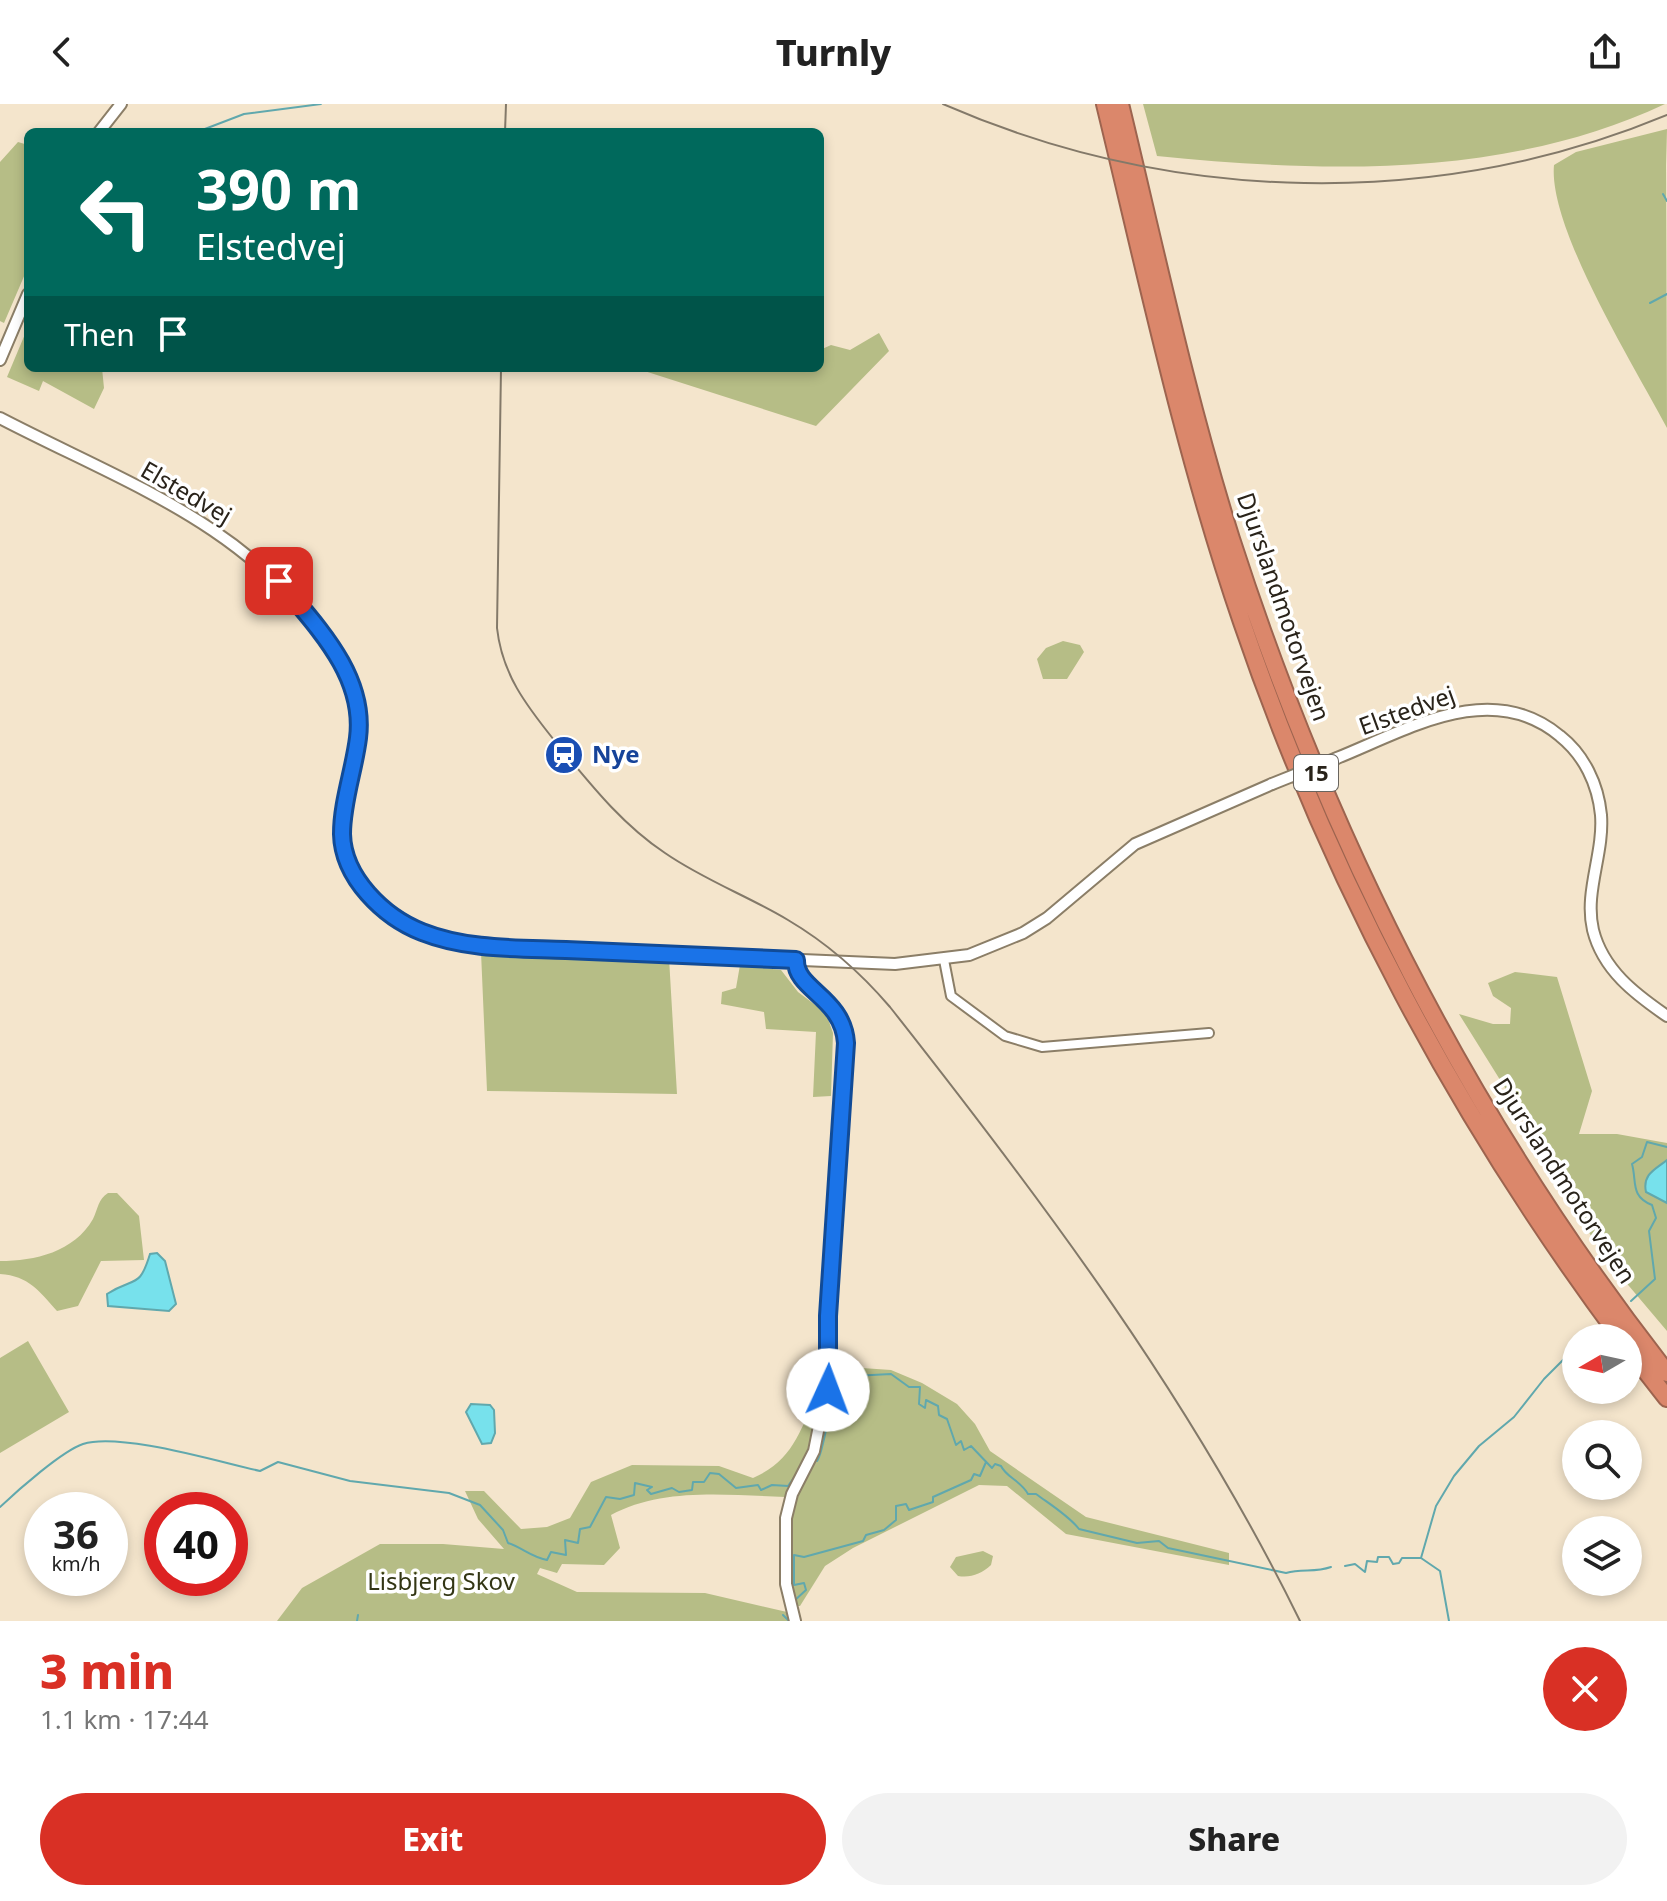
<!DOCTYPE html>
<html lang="en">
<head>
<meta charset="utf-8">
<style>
  :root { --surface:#fff; --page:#f2f2f2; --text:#222; --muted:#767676; --accent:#d93025 }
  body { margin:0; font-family:"Noto Sans",sans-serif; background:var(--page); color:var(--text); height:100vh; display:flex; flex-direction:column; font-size:30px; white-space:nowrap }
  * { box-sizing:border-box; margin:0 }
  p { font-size:26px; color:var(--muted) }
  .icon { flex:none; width:44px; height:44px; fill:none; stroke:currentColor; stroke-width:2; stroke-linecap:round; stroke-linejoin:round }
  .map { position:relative; height:1517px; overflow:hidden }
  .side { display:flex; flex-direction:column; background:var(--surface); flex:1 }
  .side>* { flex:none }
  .hud { position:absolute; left:24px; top:24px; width:800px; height:244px; border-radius:12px; box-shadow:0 4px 12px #0003; background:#00695c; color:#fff; overflow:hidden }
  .needle { width:52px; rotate:261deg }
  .fabs { position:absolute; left:1562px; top:1220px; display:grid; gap:16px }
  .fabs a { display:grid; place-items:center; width:80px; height:80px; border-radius:50%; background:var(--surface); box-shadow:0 4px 12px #0003; font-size:40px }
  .speed { position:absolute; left:24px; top:1388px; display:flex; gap:16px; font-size:40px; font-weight:700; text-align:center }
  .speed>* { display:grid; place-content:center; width:104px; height:104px; border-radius:50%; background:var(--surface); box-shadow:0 4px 12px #0003; line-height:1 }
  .speed small { font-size:20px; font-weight:400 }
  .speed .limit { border:12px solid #d22; background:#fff; color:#111 }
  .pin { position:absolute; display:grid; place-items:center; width:68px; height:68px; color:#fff; margin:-34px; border-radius:16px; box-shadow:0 4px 12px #0006 }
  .me { position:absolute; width:88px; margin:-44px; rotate:2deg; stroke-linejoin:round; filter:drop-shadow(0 0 6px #0008) }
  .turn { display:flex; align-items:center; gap:28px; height:168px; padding:0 40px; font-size:36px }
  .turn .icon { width:104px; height:104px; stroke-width:2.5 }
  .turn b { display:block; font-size:56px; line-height:68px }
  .then { display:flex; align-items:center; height:76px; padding:0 40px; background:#0003; gap:16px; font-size:30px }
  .round { display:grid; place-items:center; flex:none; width:84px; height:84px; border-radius:42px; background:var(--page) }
  .overview { display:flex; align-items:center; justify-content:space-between; height:136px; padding:0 40px }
  h1 { font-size:48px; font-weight:800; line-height:60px; color:var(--accent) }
  .action { display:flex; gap:16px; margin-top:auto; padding:16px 40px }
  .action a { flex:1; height:92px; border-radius:48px; background:var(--accent); color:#fff; font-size:32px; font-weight:800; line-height:92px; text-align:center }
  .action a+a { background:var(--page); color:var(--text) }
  header { display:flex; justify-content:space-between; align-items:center; height:104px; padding:0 40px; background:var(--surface); font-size:36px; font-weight:800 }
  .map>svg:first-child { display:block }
</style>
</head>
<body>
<header><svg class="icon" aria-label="back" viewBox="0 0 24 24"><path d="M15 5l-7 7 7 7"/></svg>Turnly<svg class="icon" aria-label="share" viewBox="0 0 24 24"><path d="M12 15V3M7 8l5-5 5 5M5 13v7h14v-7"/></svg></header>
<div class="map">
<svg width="1667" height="1517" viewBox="0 0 1667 1517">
  <rect width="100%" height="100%" fill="#f4e5cc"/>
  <!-- green -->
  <path fill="#b6bd86" d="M 1143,0 L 1665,0 C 1507,74 1327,69 1157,52 Z
    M 1667,25 L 1666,61 L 1667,324 C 1635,263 1548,124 1554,61 L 1576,48 Z
    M 18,38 L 28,41 L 28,163 L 4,219 L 0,217 L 0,58 Z
    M 28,223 L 28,264 L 102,264 L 104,284 L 94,305 L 43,277 L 39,287 L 7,273 Z
    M 879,229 L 889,247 L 816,322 L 635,264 L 820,264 L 820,246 L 831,241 L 850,246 Z
    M 1063,537 L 1080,541 L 1084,548 L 1067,575 L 1043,575 L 1037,555 L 1046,544 Z
    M 481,848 L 669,854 L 677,990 L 487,987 Z
    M 740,861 L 781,866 L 798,888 L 826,909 L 833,929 L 831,992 L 813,993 L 816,928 L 766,925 L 764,908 L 721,900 L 722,888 L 736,884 Z
    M 1515,868 L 1557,873 L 1592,987 L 1579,1030 L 1617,1030 L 1667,1039 L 1667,1227 L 1607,1156 L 1539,1052 L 1527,1019 L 1459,910 L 1493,920 L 1510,920 L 1511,904 L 1493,892 L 1488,879 Z
    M 108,1089 L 117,1089 L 139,1112 L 144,1156 L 101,1157 L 78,1202 L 57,1207 C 39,1187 29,1172 0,1170 L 0,1157 C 35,1157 74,1148 93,1115 C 98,1105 98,1095 108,1089 Z
    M 28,1237 L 69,1308 L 0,1349 L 0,1254 Z
    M 833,1262 L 891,1266 L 922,1279 L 957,1300 L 975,1320 L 990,1347 L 1086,1413 L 1229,1449 L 1229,1461 L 1066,1430 L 1007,1382 L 979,1381 L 853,1444 L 825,1462 L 800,1502 L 793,1502 L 788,1454 L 791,1402 L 814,1359 Z
    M 818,1288 L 824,1289 C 815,1327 806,1359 785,1393 C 728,1391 662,1383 611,1411 L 620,1444 L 604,1461 L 562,1460 L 557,1469 L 540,1464 L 537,1470 L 577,1488 L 705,1489 L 787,1508 L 792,1517 L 277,1517 L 302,1484 L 380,1440 L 443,1440 L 504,1445 L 478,1415 L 465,1387 L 484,1387 L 521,1425 L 547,1423 L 570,1414 L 591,1378 L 632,1361 L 719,1362 L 753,1374 C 794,1356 800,1326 818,1288 Z
    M 983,1447 L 993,1452 L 991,1461 C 981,1470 971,1474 958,1472 L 950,1463 L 956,1453 Z"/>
  <!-- water -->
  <path fill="#77e1ec" stroke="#60a8ad" stroke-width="2" d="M 1667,1056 L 1667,1099 L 1646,1088 C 1642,1070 1656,1065 1667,1056 Z
    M 157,1149 L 165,1157 L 176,1200 L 169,1207 L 108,1202 L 107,1190 C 135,1172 139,1186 150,1150 Z
    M 471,1300 L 490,1301 L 494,1306 L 495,1329 L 491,1339 L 482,1340 L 466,1308 Z"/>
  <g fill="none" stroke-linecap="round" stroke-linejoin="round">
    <!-- stream -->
    <path stroke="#60a8ad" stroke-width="2" d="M 197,28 L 244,10 L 321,0
      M 1663,90 L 1667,97
      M 1650,199 L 1667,190
      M 1631,1197 L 1655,1175 L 1649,1127 L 1656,1114 L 1652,1101 C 1630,1092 1637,1078 1632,1060 L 1642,1053 L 1647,1038 L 1667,1043
      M 1586,1234 L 1598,1222
      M 834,1273 L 891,1270 L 909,1283 L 920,1283 L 919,1300 L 925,1304 L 926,1296 L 938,1302 L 939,1311 L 947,1315 L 956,1341 L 961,1337 L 964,1346 L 971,1342 L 992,1364 L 995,1360 L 1001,1362 C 1006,1373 1021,1377 1028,1390 L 1036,1390 C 1051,1401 1069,1412 1079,1425 L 1137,1439 L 1159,1437 L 1168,1444 L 1286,1469 C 1302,1464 1314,1469 1331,1463
      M 817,1357 C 823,1350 833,1289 835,1275
      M 0,1403 C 17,1387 62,1347 83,1340 C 120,1328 219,1358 260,1367 L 278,1358 L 350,1377 L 449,1389 L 480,1401 L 503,1426 L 508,1439 C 523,1444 531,1453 547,1456 L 551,1448 L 566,1451 L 565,1436 L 578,1439 L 580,1425 L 590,1423 L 606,1393 L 620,1395 L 634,1391 L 635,1379 L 652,1383 L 647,1386 L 651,1390 L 672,1384 L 679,1388 L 692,1386 L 693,1378 L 704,1378 L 710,1369 L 719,1370 L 736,1384 L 758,1381 L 761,1386 L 772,1381 L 788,1382 L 798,1368
      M 1421,1454 L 1440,1467 L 1449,1517
      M 1345,1462 L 1355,1460 L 1365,1468 L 1367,1457 L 1377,1458 L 1378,1453 L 1389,1453 L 1393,1460 L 1399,1459 L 1402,1454 L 1421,1454 L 1436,1402 L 1454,1372 L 1479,1342 L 1514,1313 L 1544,1275 L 1576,1243
      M 794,1497 L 806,1486 L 804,1479 L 794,1481 L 794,1451 L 804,1453 L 863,1437 L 866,1431 L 884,1426 L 896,1416 L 896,1402 L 906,1400 L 909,1406 L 933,1398 L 933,1393 L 971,1376 L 974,1370 L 980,1372 L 986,1358
      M 783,1511 L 789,1517
      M 357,1517 L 358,1511"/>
    <!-- minor casing -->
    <g stroke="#8b7e67" stroke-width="12">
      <path id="minor" d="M 944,856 L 951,892 L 1005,932 L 1042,943 L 1209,929"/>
    </g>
    <!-- tertiary casing -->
    <g stroke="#8b7e67" stroke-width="14">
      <path id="tertiary" d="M 99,28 L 121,0
        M 0,256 L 28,190
        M 0,314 C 127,380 247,419 331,542 C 346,564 358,588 359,615 C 363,687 310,743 382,801 C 410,824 439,836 475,842 L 895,860 L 969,851 L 1023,829 L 1047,814 L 1135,740 L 1272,680
        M 1337,654 C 1407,626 1491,574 1560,632 C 1584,651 1598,680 1601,711 C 1604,750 1584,788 1593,826 C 1603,866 1635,890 1667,912
        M 795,1517 L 786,1480 L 786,1414 L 792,1390 L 814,1347 L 830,1267 L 828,1212 L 846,939 C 843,894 795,885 796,856"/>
    </g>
    <!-- motorway casing -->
    <g stroke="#9d644f" stroke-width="20">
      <path id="motorway" d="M 1105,0 C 1147,173 1184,349 1242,518 C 1329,774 1459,1017 1621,1234
        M 1120,0 C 1155,145 1186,292 1231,435 C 1328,736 1472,1020 1667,1269
        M 1628,1244 L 1667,1294"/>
    </g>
    <!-- minor -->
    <use href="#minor" stroke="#fff" stroke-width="8"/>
    <!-- tertiary -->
    <use href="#tertiary" stroke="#fff" stroke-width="10"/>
    <!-- motorway -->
    <use href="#motorway" stroke="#db876b" stroke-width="16"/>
    <!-- tram -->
    <path stroke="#837969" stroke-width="2" d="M 943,0 C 1172,100 1436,107 1667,11
      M 505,28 L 506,0
      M 501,264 L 497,524 C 502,570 526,601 554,636 C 588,677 620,719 665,749 C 704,776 748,792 788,816 C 827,839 861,869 890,903 C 1043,1097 1191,1294 1300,1517"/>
    <!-- tertiary-bridge casing -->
    <g stroke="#8b7e67" stroke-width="14" stroke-linecap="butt">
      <path id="tertiary-bridge" d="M 1272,680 L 1337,654"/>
    </g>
    <!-- tertiary-bridge -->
    <use href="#tertiary-bridge" stroke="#fff" stroke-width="10"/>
  </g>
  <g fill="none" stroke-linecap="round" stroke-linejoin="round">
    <!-- route casing -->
    <g stroke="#114b97" stroke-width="20">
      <path id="route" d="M 279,477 C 316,522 366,571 358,634 C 354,666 342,698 342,730 C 343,774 384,813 422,828 C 467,846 518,844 566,846 C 642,849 719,852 796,856 C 795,886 843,893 846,939 L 828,1212 L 828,1286"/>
    </g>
    <!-- route -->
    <use href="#route" stroke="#1a73e8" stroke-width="14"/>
  </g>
  <!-- icons -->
  <defs>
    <g id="station-disc" transform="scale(2)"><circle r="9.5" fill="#1a4fb4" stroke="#fff"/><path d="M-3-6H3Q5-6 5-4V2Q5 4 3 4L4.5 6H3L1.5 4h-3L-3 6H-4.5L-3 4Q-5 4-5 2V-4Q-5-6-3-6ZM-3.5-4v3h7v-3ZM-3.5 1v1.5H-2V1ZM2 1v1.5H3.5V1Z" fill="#fff"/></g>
  </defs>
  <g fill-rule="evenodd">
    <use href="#station-disc" x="564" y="651"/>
  </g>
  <g text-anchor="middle" stroke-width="7" stroke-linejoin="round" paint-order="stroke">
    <!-- shield labels -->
    <rect fill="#fff" stroke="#69655f" stroke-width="2" x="1294" y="651" width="44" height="36" rx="6"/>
    <g font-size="22" font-weight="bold" fill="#29231a">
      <text x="1316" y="677">15</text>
    </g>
    <!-- street labels -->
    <g font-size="24" fill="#29231a" stroke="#fff">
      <text transform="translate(186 389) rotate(30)" y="8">Elstedvej</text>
      <text transform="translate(1283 503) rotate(71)" y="8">Djurslandmotorvejen</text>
      <text transform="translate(1407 607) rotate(-20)" y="8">Elstedvej</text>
      <text transform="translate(1564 1077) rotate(57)" y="8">Djurslandmotorvejen</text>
    </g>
    <!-- transit labels -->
    <g font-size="24" font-weight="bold" fill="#164399" stroke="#fff" text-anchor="start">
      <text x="592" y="659">Nye</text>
    </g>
    <!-- park labels -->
    <g font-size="24" fill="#333615" stroke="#fff">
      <text x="441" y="1486">Lisbjerg Skov</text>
    </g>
  </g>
</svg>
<div class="fabs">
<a><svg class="needle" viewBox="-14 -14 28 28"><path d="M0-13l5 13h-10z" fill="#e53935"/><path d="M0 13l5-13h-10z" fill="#767676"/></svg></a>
<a><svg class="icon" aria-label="search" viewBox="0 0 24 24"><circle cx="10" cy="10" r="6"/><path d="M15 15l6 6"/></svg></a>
<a><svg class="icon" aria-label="layers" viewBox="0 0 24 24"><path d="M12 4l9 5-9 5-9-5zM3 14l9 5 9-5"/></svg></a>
</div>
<div class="speed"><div>36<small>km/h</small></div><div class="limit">40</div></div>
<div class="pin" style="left:279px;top:477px;background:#d93025"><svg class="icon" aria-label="arrive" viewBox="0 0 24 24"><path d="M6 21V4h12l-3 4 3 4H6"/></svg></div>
<svg class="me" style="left:828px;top:1286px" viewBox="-20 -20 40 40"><circle r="19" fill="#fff"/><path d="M0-13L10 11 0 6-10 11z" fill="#1a73e8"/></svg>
<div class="hud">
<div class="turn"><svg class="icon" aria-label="left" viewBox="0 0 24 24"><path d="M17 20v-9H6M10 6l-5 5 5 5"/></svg><div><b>390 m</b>Elstedvej</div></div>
<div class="then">Then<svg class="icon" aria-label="arrive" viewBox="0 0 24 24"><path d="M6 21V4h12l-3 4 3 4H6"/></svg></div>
</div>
</div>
<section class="side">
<div class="overview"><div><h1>3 min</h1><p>1.1 km · 17:44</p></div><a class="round" style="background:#d93025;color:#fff"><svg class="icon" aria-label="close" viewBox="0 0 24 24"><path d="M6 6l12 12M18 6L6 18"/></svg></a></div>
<div class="action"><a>Exit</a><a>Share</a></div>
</section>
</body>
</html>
